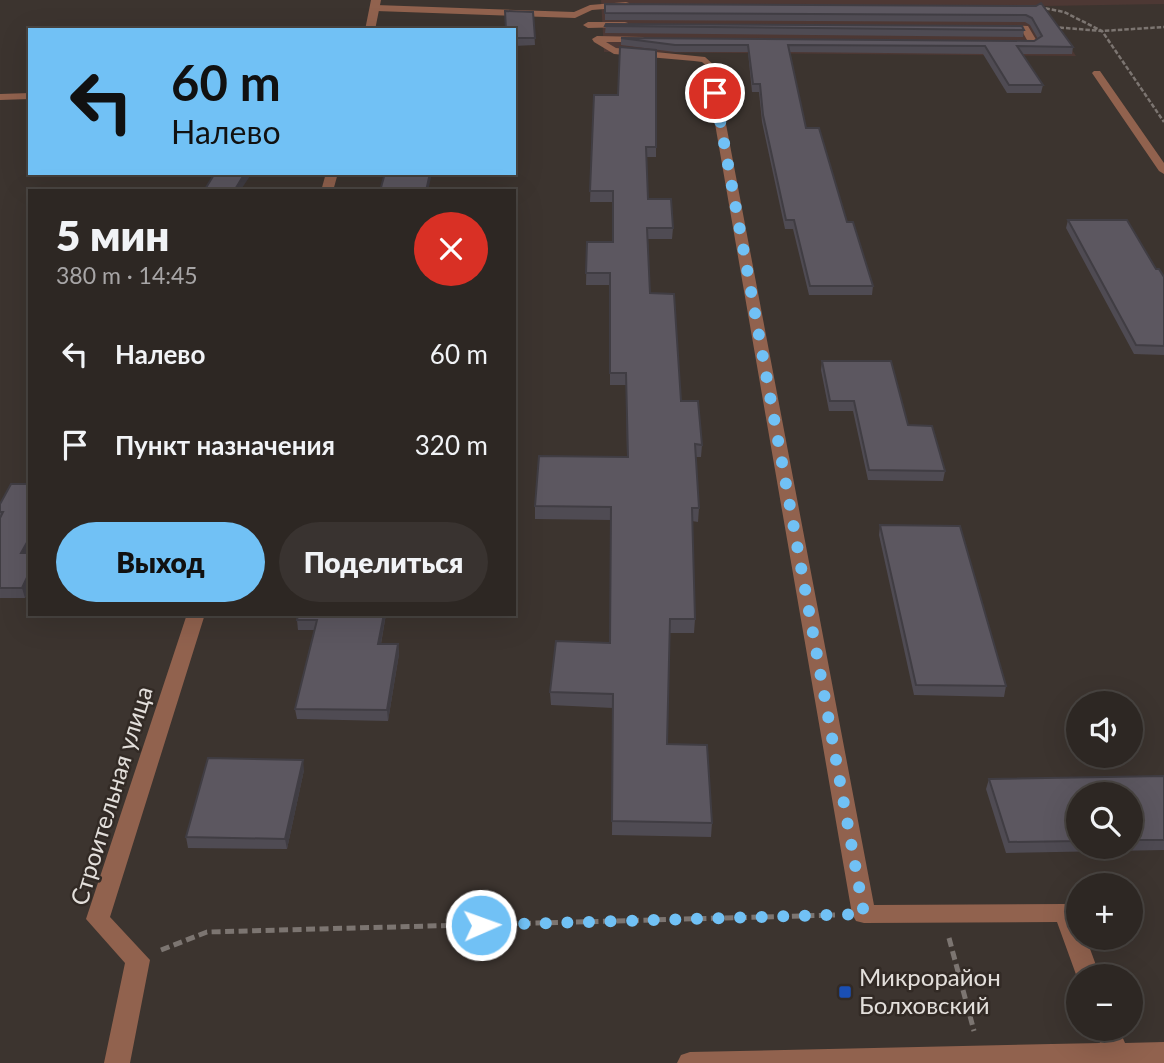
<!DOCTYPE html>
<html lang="ru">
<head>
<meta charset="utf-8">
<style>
  :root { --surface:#2d2723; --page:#393330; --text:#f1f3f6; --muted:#a7a5a6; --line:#484441; --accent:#71c1f5 }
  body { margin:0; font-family:Lato,sans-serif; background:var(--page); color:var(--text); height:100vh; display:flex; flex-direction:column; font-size:26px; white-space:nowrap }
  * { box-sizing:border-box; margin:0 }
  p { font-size:23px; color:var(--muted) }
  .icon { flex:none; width:38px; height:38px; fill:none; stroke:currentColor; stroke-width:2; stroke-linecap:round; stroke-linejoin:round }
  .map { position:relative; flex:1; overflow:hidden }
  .drawer { position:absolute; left:28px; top:189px; width:488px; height:427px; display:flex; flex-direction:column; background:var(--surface); border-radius:0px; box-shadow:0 7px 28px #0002,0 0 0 2px var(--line) }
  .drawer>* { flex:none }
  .hud { position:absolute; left:28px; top:28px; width:488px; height:147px; border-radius:0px; box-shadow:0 7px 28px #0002,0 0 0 2px var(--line); background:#71c1f5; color:#111; overflow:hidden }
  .buttons { position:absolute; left:1066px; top:691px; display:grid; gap:14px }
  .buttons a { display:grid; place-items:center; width:77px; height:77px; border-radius:50%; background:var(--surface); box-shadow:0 7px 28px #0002,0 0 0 2px var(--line); font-size:35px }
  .pin { position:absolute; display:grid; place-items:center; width:60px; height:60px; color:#fff; margin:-30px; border:4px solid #fff; border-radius:50%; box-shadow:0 2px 7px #0007 }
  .me { position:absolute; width:77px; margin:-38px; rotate:88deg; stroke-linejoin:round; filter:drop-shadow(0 0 5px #0008) }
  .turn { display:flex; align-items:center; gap:24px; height:147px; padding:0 28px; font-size:32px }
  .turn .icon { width:91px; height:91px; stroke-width:2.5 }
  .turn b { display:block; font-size:49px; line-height:60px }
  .round { display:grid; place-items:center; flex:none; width:74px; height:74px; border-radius:37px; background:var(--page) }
  .headline { display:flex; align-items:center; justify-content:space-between; height:119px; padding:0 28px }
  h1 { font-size:42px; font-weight:800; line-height:52px }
  .cta { display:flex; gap:14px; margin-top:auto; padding:14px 28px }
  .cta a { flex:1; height:80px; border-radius:42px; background:var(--accent); color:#111; font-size:28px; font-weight:800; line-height:80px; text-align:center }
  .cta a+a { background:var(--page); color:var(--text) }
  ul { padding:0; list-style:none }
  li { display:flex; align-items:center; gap:21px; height:91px; padding:0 28px }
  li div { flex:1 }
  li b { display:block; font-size:26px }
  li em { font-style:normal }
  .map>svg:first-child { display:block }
</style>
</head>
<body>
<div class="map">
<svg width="1164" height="1063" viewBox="0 0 1164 1063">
  <rect width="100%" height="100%" fill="#3c342f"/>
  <!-- industrial -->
  <path fill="#4d3834" d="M 601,0 L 1164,0 L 1164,4 L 1043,6 L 1076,56 L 604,52 Z"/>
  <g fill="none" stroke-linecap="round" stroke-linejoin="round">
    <!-- path-far1 -->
    <path stroke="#7c7571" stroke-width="2.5" stroke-dasharray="4.5 2" stroke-linecap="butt" d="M 1039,7 L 1064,12 L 1102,31 L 1164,122
      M 1053,27 L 1102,31 L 1164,27"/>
    <!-- path -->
    <path stroke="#7c7571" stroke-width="5" stroke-dasharray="9 4.5" stroke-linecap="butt" d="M 949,938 L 974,1031
      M 161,950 L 207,932 L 835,915"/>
    <!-- service -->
    <path fill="#91624e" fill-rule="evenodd" d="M 626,2 L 629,3 L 629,7 L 592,10 L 575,18 L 376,11 L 372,8 L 376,5 L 574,12 L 590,5 Z
      M 625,22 L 628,23 L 628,27 L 588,28 L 583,25 L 588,22 Z
      M 1001,25 L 1028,26 L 1038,43 L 1033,46 L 1013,45 L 1013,41 L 1027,40 L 1022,31 L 998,30 L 998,26 Z
      M 597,36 L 643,37 L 645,39 L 640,42 L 606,42 L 616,48 L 705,57 L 715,66 L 710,69 L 702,62 L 694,61 L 614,54 L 594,42 L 592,39 Z
      M 1094,71 L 1100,71 L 1164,163 L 1164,174 L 1159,171 L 1092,73 Z
      M 30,93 L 30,99 L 0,100 L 0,94 Z"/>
    <!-- minor -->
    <path fill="#91624e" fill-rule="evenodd" d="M 371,0 L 381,0 L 375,30 L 365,30 Z
      M 710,63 L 715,66 L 874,905 L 1065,904 L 1073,906 L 1078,917 L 1078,938 L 1086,938 L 1100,976 L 1078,976 L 1078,980 L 1057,922 L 864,923 L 856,921 L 852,914 L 705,66 Z
      M 326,173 L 338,173 L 333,191 L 321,191 Z
      M 187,614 L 205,614 L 110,917 L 150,960 L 130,1063 L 104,1063 L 125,963 L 86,919 Z
      M 1095,1029 L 1119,1029 L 1125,1043 L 1164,1042 L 1164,1063 L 677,1063 L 681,1055 L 690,1052 L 1100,1043 Z"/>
  </g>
  <!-- wall -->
  <path fill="#4f4b53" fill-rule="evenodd" d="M 605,4 L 1036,6 L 1073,47 L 1072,54 L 1022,54 L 1043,85 L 1041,93 L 1007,93 L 983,54 L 790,52 L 806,128 L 847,222 L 873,286 L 872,295 L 809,295 L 793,229 L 785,229 L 762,122 L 759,92 L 752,92 L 748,52 L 675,52 L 621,45 L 621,38 L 1034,41 L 1038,39 L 1030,25 L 1025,22 L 605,20 Z
    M 533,12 L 535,45 L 514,46 L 514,30 Z
    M 606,24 L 1024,30 L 1023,37 L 605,33 Z
    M 594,95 L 656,147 L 656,157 L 646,157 L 648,199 L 673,228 L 672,239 L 648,239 L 650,293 L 681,401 L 702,445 L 701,457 L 695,457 L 699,508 L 698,522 L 692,521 L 695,619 L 694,633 L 670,633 L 667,744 L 712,823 L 711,837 L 612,835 L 613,708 L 551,705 L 550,692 L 610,643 L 611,520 L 535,519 L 535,506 L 627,457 L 626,385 L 610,385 L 610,285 L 586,285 L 587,242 L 613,242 L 613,202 L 590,202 Z
    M 1068,220 L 1156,269 L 1164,277 L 1164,355 L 1134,354 L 1066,228 Z
    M 822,361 L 908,425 L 945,471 L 943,481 L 868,480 L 853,411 L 829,411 L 821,370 Z
    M 0,504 L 30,553 L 30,587 L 25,598 L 0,598 Z
    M 880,525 L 1006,686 L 1004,697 L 914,695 L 879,535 Z
    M 298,614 L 386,614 L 381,644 L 398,644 L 399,654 L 388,721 L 297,719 L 295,709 L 314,630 L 298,630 L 297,620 Z
    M 304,770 L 287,849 L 188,848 L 186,837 Z
    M 1164,776 L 1164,850 L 1006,853 L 986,789 L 989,779 ZM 1078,794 L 1130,794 L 1130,847 L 1078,847 Z"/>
  <!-- shaded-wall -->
  <path fill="#403d43" d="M 245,173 L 252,173 L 240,191 L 234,191 Z
    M 430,173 L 432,173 L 428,191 L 426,191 Z
    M 30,537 L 30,552 L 24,563 L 21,553 Z
    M 30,571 L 30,587 L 25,598 L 22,588 Z
    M 384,614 L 386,614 L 379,654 L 378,644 Z
    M 398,644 L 399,654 L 388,721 L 387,710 Z
    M 303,760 L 304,770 L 287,849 L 285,839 Z"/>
  <!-- building -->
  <path fill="#5c5760" stroke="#403d43" stroke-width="2" d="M 1041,3 L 1073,47 L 1017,46 L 1043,85 L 1009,85 L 985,46 L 788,45 L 806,128 L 819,128 L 847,222 L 853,222 L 873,286 L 810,286 L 794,220 L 786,220 L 763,115 L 760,84 L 753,84 L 748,45 L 675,45 L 621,38 L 1034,41 L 1042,36 L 1032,18 L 1026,15 L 605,13 L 605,4 L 1036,6 Z
    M 505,11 L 533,12 L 535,38 L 514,38 L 514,30 L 506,30 Z
    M 606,24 L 1022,26 L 1024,30 L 605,26 Z
    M 620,47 L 656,50 L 656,147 L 646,147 L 648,199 L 671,199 L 673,228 L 647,228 L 650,293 L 674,294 L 681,401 L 698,401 L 702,445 L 695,444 L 699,508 L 692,508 L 695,619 L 670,619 L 667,744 L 707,745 L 712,823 L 612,821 L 613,694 L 550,692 L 556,641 L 610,643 L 611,507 L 535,506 L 539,456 L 628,457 L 626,373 L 610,373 L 610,273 L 586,273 L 587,242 L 613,242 L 613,191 L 590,191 L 594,95 L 618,95 Z
    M 215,173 L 245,173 L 234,191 L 204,191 Z
    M 385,173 L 430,173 L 426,191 L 380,191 Z
    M 1068,220 L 1127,220 L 1156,269 L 1159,269 L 1164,277 L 1164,346 L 1136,345 Z
    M 822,361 L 891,361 L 908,425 L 932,426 L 945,471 L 869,470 L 854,401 L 830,401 Z
    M 11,484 L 30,484 L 30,537 L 21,553 L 30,553 L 30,571 L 22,588 L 0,588 L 0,518 L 3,512 L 0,512 L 0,504 Z
    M 880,525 L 960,526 L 1006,686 L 916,685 Z
    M 298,614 L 384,614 L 378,644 L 398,644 L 387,710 L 295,709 L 317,620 L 297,620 Z
    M 208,758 L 303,760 L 285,839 L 186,837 Z
    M 1164,776 L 1164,840 L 1130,840 L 1130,794 L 1078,794 L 1078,841 L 1009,842 L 989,779 Z"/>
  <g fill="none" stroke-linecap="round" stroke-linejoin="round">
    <!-- route -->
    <path stroke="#71c1f5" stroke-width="12" stroke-dasharray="0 21.6" d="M 481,925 L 864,914 L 715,93"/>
  </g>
  <!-- markers -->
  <rect fill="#1a4fb4" stroke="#322a25" stroke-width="2.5" x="838" y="985" width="14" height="14" rx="3.5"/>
  <g text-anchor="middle" stroke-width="5" stroke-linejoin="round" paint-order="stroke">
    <!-- near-street labels -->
    <g font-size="24" fill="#e3dfdb" stroke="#322a25">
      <text transform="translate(112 796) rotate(-73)" y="8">Строительная улица</text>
    </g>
    <!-- near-poi labels -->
    <g font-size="24" fill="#e3dfdb" stroke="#322a25" text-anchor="start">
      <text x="859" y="986">Микрорайон<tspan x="859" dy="28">Болховский</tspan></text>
    </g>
  </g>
</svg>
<div class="buttons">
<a><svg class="icon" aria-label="sound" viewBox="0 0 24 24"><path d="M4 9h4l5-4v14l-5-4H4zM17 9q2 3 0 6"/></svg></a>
<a><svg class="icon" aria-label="search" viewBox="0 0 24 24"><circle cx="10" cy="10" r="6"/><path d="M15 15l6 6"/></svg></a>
<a>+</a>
<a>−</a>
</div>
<div class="pin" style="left:715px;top:93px;background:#d93025"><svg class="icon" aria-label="arrive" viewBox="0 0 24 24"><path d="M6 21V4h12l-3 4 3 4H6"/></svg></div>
<svg class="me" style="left:481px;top:925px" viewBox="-20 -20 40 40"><circle r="17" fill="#71c1f5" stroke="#fff" stroke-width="3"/><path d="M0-11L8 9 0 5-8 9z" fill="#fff"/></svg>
<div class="hud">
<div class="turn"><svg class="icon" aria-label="left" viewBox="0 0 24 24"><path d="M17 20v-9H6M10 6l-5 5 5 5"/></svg><div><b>60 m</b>Налево</div></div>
</div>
<section class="drawer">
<div class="headline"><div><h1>5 мин</h1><p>380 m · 14:45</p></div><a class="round" style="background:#d93025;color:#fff"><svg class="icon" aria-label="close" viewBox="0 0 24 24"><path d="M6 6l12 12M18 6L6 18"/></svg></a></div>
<ul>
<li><svg class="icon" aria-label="left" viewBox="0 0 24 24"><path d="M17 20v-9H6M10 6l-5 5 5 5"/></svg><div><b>Налево</b></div><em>60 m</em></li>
<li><svg class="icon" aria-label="arrive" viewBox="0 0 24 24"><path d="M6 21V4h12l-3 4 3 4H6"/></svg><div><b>Пункт назначения</b></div><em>320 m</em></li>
</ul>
<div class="cta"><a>Выход</a><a>Поделиться</a></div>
</section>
</div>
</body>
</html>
